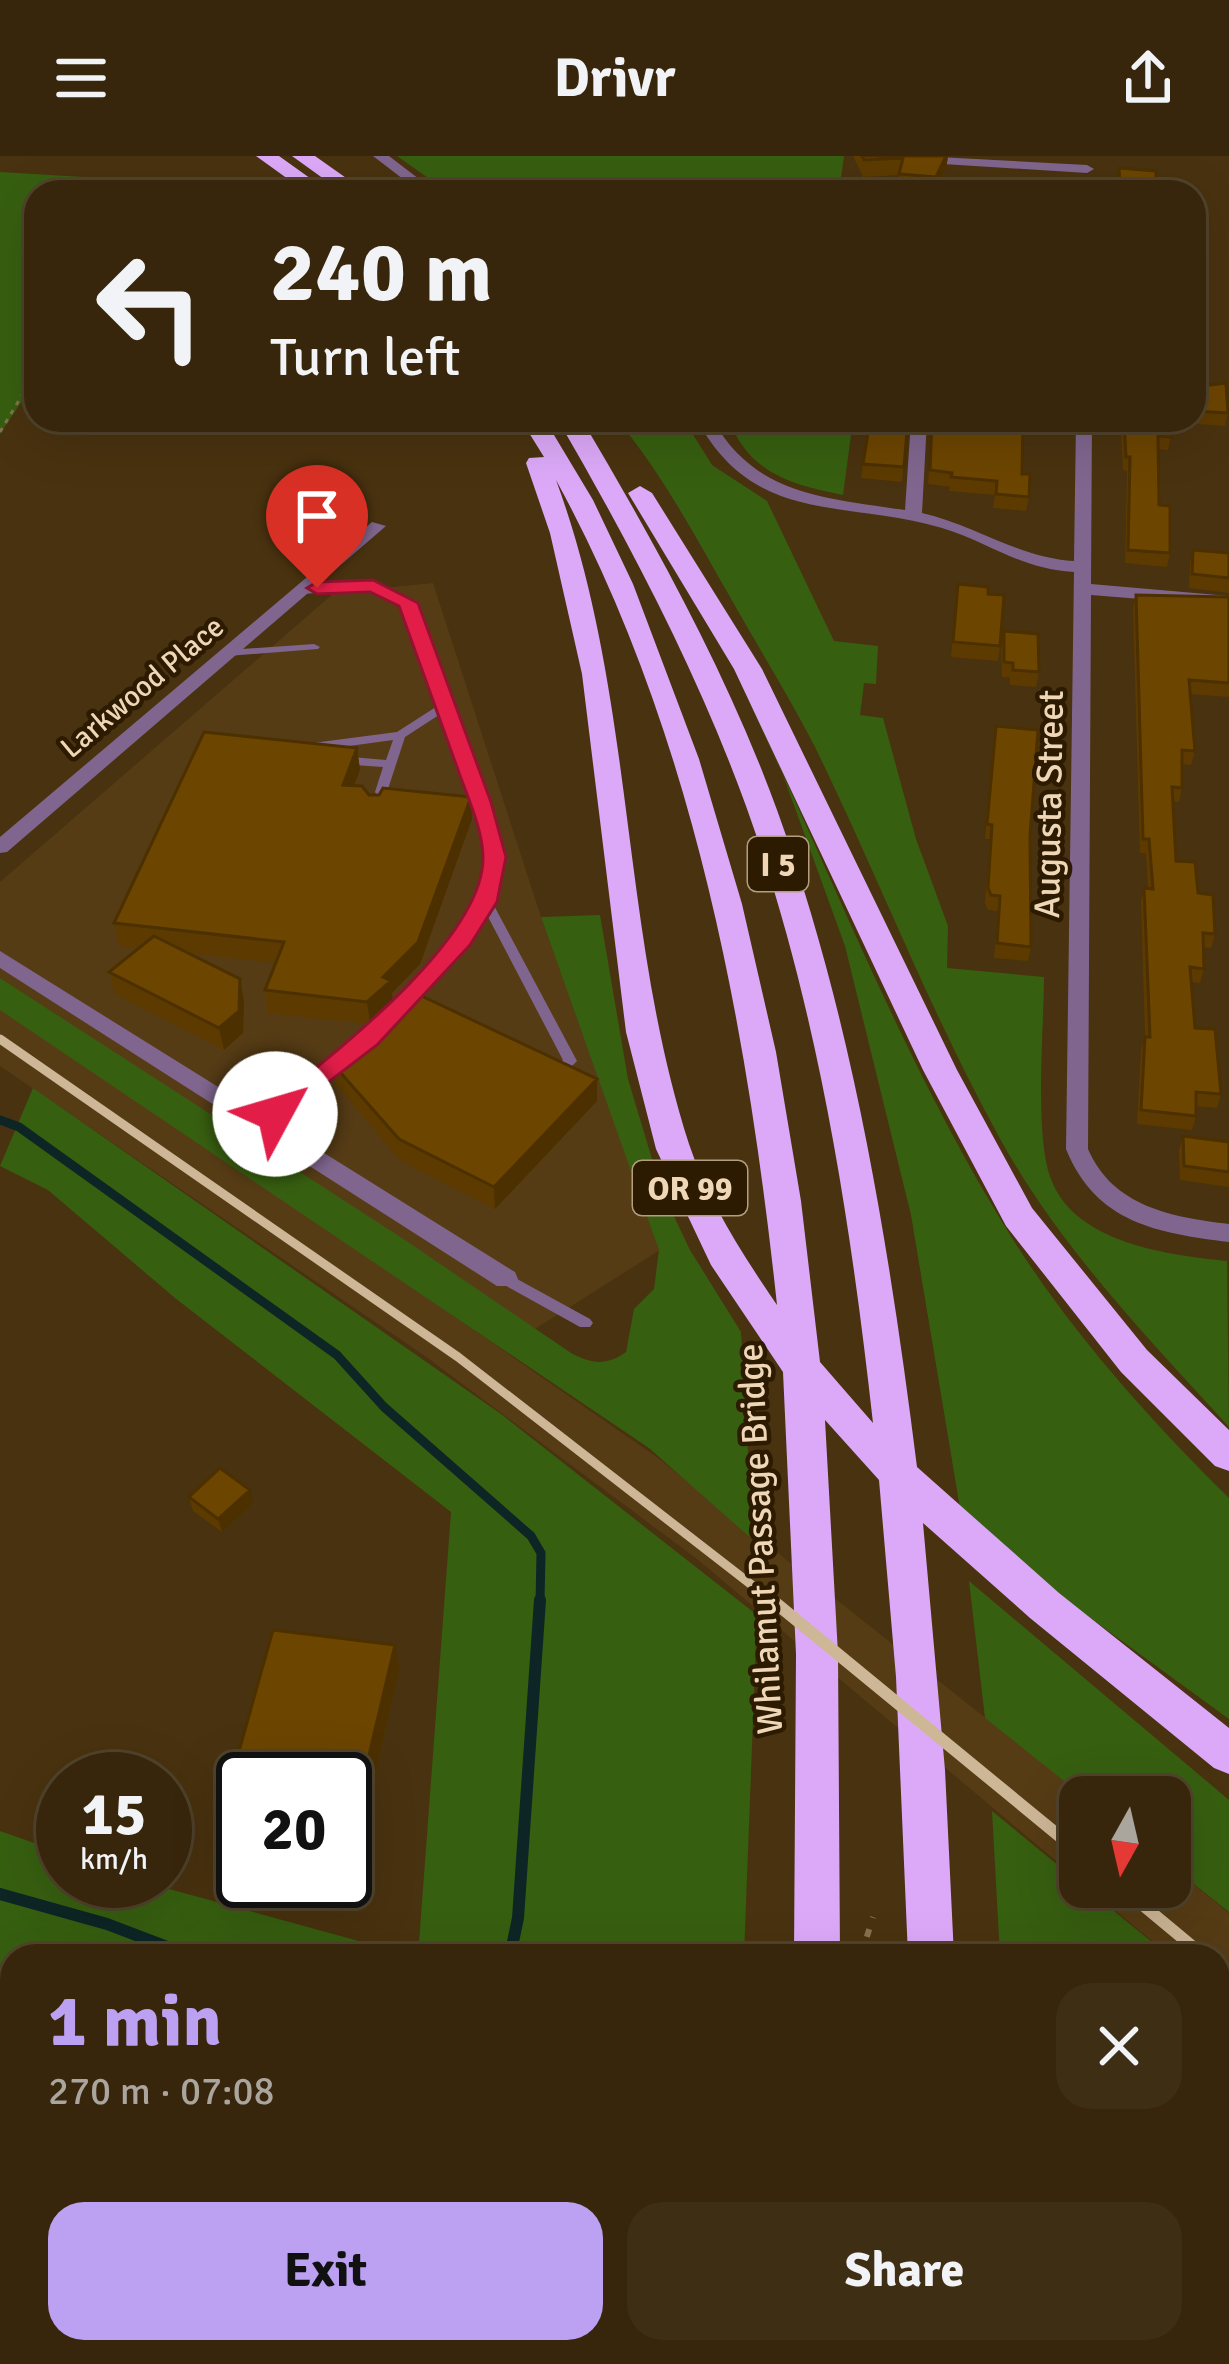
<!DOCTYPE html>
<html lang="en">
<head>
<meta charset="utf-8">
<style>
  :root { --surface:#37260b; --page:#3e2e14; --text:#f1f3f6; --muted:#aaa59d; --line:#51432c; --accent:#bca0f2 }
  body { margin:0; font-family:Signika,sans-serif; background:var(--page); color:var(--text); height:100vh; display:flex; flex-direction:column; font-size:45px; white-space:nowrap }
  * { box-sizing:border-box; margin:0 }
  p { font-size:39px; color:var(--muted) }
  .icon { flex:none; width:66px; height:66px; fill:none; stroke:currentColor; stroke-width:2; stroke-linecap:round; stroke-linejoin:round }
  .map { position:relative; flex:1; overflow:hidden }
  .sheet { position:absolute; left:0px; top:1788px; width:1230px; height:420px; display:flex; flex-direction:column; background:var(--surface); border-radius:36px 36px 0 0; box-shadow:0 12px 48px #0002,0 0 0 3px var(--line) }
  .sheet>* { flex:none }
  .guide { position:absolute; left:24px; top:24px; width:1182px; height:252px; border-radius:36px; box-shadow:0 12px 48px #0002,0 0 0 3px var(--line); background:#37260b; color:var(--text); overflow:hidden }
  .needle { width:78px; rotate:188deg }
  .controls { position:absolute; left:1059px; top:1620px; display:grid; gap:24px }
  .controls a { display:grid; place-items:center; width:132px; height:132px; border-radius:24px; background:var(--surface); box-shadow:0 12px 48px #0002,0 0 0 3px var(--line); font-size:60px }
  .speed { position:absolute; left:36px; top:1596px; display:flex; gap:24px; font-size:60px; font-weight:700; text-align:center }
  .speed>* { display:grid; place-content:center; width:156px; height:156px; border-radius:50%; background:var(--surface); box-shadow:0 12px 48px #0002,0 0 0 3px var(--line); line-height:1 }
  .speed small { font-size:30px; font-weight:400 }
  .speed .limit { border:6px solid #111; border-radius:18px; background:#fff; color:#111 }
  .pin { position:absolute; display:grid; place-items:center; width:102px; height:102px; color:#fff; margin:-123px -51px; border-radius:50% 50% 50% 0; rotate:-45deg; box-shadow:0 0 12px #0007 }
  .pin .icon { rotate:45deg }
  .me { position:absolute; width:132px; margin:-66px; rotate:51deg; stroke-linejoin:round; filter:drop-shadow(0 0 9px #0008) }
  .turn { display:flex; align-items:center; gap:42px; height:252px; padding:0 48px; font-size:54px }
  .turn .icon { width:156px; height:156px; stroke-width:2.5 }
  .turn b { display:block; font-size:84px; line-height:102px }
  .round { display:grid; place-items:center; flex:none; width:126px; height:126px; border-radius:36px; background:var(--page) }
  .headline { display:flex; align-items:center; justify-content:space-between; height:204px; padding:0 48px }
  h1 { font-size:72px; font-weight:700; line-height:90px; color:var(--accent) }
  .cta { display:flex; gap:24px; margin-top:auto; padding:24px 48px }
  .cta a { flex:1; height:138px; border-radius:36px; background:var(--accent); color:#111; font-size:48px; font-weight:700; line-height:138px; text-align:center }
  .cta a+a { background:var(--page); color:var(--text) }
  header { display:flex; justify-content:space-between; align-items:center; height:156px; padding:0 48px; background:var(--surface); font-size:54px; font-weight:700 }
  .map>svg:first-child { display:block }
</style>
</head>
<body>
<header><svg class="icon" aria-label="menu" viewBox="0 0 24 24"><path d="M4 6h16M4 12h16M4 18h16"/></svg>Drivr<svg class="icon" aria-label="share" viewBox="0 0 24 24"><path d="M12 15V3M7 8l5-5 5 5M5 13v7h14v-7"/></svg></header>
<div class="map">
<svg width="1229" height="2208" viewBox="0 0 1229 2208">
  <rect width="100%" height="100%" fill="#49320f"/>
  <!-- built -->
  <path fill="#563c15" d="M 433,427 L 541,761 L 660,1094 L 535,1173 L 0,822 L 0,726 L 334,437 Z
    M 0,853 L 290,1046 L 658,1302 L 1085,1641 L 1080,1641 L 1080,1725 L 697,1403 L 425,1200 L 0,910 Z
    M 1170,1709 L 1229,1757 L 1229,1850 L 1218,1840 L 1218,1800 L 1170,1800 L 1087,1731 L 1170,1731 Z"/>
  <!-- green -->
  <path fill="#375f10" d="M 397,0 L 844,0 L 841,22 L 865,36 L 448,36 Z
    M 0,16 L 167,26 L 160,36 L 36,36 L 36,224 L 0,278 Z
    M 617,264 L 684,264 L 712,309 L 767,345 L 834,485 L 878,490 L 876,528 L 864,527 L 860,559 L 883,562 L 916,683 L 948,770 L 947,812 L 1044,821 C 1044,872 1034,979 1051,1023 C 1075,1088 1170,1099 1227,1105 L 1229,1271 C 1146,1180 1057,1088 998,979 C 929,853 878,720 815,591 C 789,540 758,491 730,441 C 695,380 662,317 617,264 Z
    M 729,264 L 853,264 L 843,339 C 791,329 749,317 729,264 Z
    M 746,539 C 833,720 905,911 1012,1082 C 1072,1177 1149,1263 1229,1342 L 1229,1563 L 1049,1432 L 961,1358 L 911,1059 L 845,790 L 783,619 Z
    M 600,759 L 628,923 L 661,1033 L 690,1094 L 741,1176 L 753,1384 L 649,1292 L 0,854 L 0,822 L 405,1084 L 571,1197 C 592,1208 606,1210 626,1196 L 634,1153 L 654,1133 L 659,1094 L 541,761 Z
    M 33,932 L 501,1258 L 757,1459 L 744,1800 L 418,1800 L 451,1356 L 175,1142 L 48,1034 L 0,1010 Z
    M 969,1425 L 1229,1644 L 1229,1756 L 1170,1709 L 1170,1641 L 1084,1641 L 985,1562 Z
    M 992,1655 L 1169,1800 L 1000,1800 Z
    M 0,1675 L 63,1697 L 63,1725 L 140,1725 L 413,1800 L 12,1800 L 12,1816 L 0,1812 Z
    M 1218,1840 L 1229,1849 L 1229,2208 L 1013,2208 L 1013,2196 L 1218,2196 Z
    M 12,2135 L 12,2196 L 727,2196 L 726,2208 L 0,2208 L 0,2137 Z"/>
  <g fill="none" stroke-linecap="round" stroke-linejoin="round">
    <!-- stream-far1 -->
    <path stroke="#0d2625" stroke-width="9" d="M 0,964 L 19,971 L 337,1199 L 384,1251 L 531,1380 L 541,1397 L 540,1447"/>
    <!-- stream -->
    <path stroke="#0d2625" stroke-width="12" d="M 0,1738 L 107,1768 L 191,1800
      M 510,1800 L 518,1762 L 540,1444"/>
    <!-- path-far1 -->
    <path stroke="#87704e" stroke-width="3" stroke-dasharray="4.5 6" stroke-linecap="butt" d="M 0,276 L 36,216"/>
    <!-- path -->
    <path stroke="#87704e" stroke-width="6" stroke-dasharray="8 12" stroke-linecap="butt" d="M 861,1800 L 873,1761
      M 1218,1913 L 1229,1918
      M 0,2121 L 12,2119"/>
    <!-- lane -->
    <path fill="#80668e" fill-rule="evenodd" d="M 373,427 L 414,447 L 450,546 L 453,549 L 451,551 C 471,604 515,690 491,744 L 577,905 L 561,921 L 551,921 L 544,915 L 546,912 L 555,911 L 563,904 L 486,757 L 408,853 L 398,853 L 396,850 L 472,758 L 484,733 L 488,702 L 474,646 L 442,557 L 405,581 L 388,633 L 398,635 L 398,641 L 377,639 L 375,636 L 383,611 L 340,608 L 334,604 L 340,600 L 386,604 L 393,584 L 305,596 L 299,592 L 305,588 L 397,576 L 439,549 L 403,449 L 371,433 L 302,438 L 297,435 L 302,432 Z
      M 314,488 L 320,491 L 318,493 L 228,500 L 222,497 L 228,494 Z
      M 349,893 L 354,895 L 356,898 L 354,901 L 268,972 L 258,972 L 256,968 L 258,964 L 344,895 Z
      M 506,1117 L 590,1163 L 593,1167 L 590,1171 L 580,1171 L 501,1127 L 498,1123 L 501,1119 Z"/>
    <!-- street -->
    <path fill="#80668e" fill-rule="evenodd" d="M 373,0 L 389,0 L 436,36 L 420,36 Z
      M 938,1 L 1087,9 L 1094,13 L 1087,17 L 943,8 L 936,4 Z
      M 697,264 L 713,264 C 755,340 827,342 905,354 L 911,264 L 927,264 L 922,357 C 975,369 1019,402 1074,405 L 1076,264 L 1092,264 L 1091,428 L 1229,440 L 1229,450 L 1091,439 L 1088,993 C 1113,1051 1172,1061 1229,1068 L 1229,1086 C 1157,1077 1096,1067 1066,993 L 1074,416 C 1020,413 991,387 942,372 C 843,343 755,370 697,264 Z
      M 372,366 L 386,370 L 7,696 L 0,697 L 0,681 Z
      M 0,795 L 515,1116 L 518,1123 L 515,1130 L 497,1130 L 0,812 Z"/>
    <!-- highway -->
    <path fill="#dca9f8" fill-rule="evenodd" d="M 256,0 L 279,0 L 328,35 L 306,36 Z
      M 292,0 L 315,0 L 366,36 L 342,36 Z
      M 521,264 L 545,264 L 593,344 L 633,428 L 699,603 L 742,748 L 776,896 L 801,1045 L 820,1206 L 873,1267 C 850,1060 817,847 746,650 C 697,515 630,388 558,264 L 582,264 C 656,389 727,517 777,654 C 853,864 889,1089 917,1311 L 1059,1437 L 1229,1572 L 1229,1618 L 1214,1612 L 1030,1462 L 923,1367 L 945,1614 L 954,1800 L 908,1800 L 896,1521 L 879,1324 L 825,1264 L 838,1498 L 840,1800 L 794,1800 L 796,1498 L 783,1216 L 711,1109 L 656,993 L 626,876 L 582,518 L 550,377 L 526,307 L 529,302 L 544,301 ZM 556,324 C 693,574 747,868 777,1149 C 743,1099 708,1045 689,988 C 619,771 636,541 556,324 Z
      M 640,330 L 652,337 L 762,513 L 957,914 L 1032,1052 L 1147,1194 L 1229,1274 L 1229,1315 L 1215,1310 L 1121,1216 L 1006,1070 L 923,914 L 734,513 L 628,337 Z
      M 776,2196 L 828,2196 L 828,2208 L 776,2208 Z
      M 910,2196 L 962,2196 L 962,2208 L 910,2208 Z"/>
    <!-- rail-far1 -->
    <path stroke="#ceb797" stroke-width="9" d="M 0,883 L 458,1201 L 775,1447"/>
    <!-- rail -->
    <path stroke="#ceb797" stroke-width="12" d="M 772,1444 L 1080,1697
      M 1121,1731 L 1204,1800
      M 1218,1811 L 1229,1820"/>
  </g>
  <!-- wall -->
  <path fill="#5d3b00" d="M 853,0 L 948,0 L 946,13 L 935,36 L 897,35 L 899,19 L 863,21 Z
    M 1194,231 L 1228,257 L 1225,270 L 1170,266 L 1171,281 L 1168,294 L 1159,293 L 1159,349 L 1170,397 L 1167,411 L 1125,407 L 1127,315 L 1123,314 L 1120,264 L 1194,264 Z
    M 908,264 L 902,326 L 861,322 L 863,308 Z
    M 932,264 L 1023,264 L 1022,318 L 1029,341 L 1026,355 L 993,352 L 995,339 L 949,335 L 950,331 L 928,328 Z
    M 1193,394 L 1229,397 L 1229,437 L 1189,432 L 1190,407 Z
    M 958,428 L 1000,490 L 998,505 L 951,501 Z
    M 1136,439 L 1229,441 L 1229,541 L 1190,538 L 1195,595 L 1191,609 L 1182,608 L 1182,632 L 1179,646 L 1173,645 L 1176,705 L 1198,737 L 1215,778 L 1211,792 L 1203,791 L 1204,813 L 1200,827 L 1191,826 L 1195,872 L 1221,938 L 1217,952 L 1196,950 L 1196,960 L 1192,974 L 1137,968 L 1141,894 L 1145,881 L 1141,746 L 1144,732 L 1148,733 L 1146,697 L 1140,697 L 1133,452 Z
    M 1004,475 L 1039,516 L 1036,531 L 1010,529 L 1010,521 L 1002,521 L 1001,490 Z
    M 996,570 L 1030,680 L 1031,791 L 1028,805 L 994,802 L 998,755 L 988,754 L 985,747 L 990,683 L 985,683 Z
    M 357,592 L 360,614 L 354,630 L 369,639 L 472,663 L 420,808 L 392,837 L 393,847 L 370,868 L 268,857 L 265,834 L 275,807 L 189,797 L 240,823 L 244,845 L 243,877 L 224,894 L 115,838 L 109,816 L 139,792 L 119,790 L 114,767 Z
    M 332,907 L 597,923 L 597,945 L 495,1053 L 401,1005 L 336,929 Z
    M 1183,980 L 1229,986 L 1229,1031 L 1180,1024 L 1179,994 Z
    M 189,1341 L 253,1347 L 222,1376 L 193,1355 Z
    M 395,1489 L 399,1514 L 367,1653 L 345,1650 L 345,1623 L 243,1623 L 242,1637 L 234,1613 Z"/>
  <!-- shaded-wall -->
  <path fill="#4c3000" d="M 946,0 L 948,0 L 946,13 L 934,36 L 936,21 Z
    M 357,592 L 360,614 L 346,651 L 343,629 Z
    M 471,641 L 472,663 L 420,808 L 392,837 L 393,847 L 370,868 L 367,846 L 383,821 Z
    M 240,823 L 244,845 L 243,877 L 224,894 L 219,872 Z
    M 597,923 L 597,945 L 495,1053 L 494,1031 Z
    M 250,1334 L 253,1347 L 222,1376 L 218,1363 Z
    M 395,1489 L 399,1514 L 367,1653 L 362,1629 Z"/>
  <!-- building -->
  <path fill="#6c4500" stroke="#4c3000" stroke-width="3" d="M 862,0 L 946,0 L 936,21 L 899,18 L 903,2 L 864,4 Z
    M 1119,12 L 1156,15 L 1156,36 L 1120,36 Z
    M 1226,227 L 1228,257 L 1194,255 L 1194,231 Z
    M 870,264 L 908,264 L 904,311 L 863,308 Z
    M 932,264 L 1023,264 L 1022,318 L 1030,318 L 1029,341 L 996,338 L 997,325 L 951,321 L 952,317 L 930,314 Z
    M 1124,264 L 1170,264 L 1171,281 L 1158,280 L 1159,349 L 1170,350 L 1170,397 L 1128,394 L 1130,301 L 1126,301 Z
    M 1193,394 L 1229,397 L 1229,422 L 1192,418 Z
    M 958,428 L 988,431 L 988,438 L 1004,439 L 1000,490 L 953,486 Z
    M 1136,439 L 1229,441 L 1229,527 L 1189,524 L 1195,595 L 1182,594 L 1182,632 L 1172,631 L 1176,705 L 1195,706 L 1198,737 L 1213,739 L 1215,778 L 1203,777 L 1204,813 L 1190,811 L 1195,872 L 1215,873 L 1221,938 L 1196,936 L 1196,960 L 1141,954 L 1145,881 L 1150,881 L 1144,732 L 1153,733 L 1149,683 L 1143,683 Z
    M 1004,475 L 1038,478 L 1039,516 L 1013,514 L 1013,507 L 1004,506 Z
    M 996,570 L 1038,574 L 1030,680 L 1031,791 L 997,787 L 1000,740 L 991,739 L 988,732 L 992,669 L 987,668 Z
    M 204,576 L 357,592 L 343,629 L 362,630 L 369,639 L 379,639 L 383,632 L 471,641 L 418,786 L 383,821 L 391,825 L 367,846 L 265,834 L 284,786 L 114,767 Z
    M 154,780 L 240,823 L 239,855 L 219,872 L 109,816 Z
    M 409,834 L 597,923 L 494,1031 L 399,983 L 332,907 Z
    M 1183,980 L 1229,986 L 1229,1016 L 1184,1010 Z
    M 220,1312 L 250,1334 L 218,1363 L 189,1341 Z
    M 273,1474 L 395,1489 L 362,1629 L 345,1627 L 345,1623 L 313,1623 L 234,1613 Z"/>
  <!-- route -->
  <path fill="#e11d48" stroke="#92132f" stroke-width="3" d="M 373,424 L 418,447 L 491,646 L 506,701 L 497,746 L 470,789 L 377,889 L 275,967 L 266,965 L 262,958 L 266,952 C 328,902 483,785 483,702 C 483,674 467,640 458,614 C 438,559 419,505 399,450 L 370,436 L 317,438 L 307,432 L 317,426 Z"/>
  <g text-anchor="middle" stroke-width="9" stroke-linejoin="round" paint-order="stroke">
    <!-- far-street labels -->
    <g font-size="30" fill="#eed6b7" stroke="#2c1a01">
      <text transform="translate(142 531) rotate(-40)" y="10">Larkwood Place</text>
    </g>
    <!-- shield labels -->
    <g fill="#2c1a01" stroke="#b49e80" stroke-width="3">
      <rect x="748" y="681" width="60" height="54" rx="9"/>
      <rect x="633" y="1005" width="114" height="54" rx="9"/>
    </g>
    <g font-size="33" font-weight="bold" fill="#eed6b7">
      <text x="778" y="720">I 5</text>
      <text x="690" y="1044">OR 99</text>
    </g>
    <!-- street labels -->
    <g font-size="36" fill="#eed6b7" stroke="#2c1a01">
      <text transform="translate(1048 648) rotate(-89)" y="13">Augusta Street</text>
      <text transform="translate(759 1383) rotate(-93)" y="13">Whilamut Passage Bridge</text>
    </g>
  </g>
</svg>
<div class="controls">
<a><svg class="needle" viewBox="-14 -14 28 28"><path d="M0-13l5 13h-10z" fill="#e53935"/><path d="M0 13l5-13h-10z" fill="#aaa59d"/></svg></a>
</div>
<div class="speed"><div>15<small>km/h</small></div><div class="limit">20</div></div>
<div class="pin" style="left:317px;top:432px;background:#d93025"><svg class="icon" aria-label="arrive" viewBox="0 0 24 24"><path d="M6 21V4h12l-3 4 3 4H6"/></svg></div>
<svg class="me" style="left:275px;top:958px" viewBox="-20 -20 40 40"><circle r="19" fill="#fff"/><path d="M0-13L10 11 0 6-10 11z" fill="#e11d48"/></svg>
<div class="guide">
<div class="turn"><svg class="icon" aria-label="left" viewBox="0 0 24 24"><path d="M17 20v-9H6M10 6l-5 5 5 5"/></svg><div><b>240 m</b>Turn left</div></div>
</div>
<section class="sheet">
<div class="headline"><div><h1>1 min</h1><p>270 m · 07:08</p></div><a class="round"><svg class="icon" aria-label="close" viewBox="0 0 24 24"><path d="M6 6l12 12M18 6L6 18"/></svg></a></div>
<div class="cta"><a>Exit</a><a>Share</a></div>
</section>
</div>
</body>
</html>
